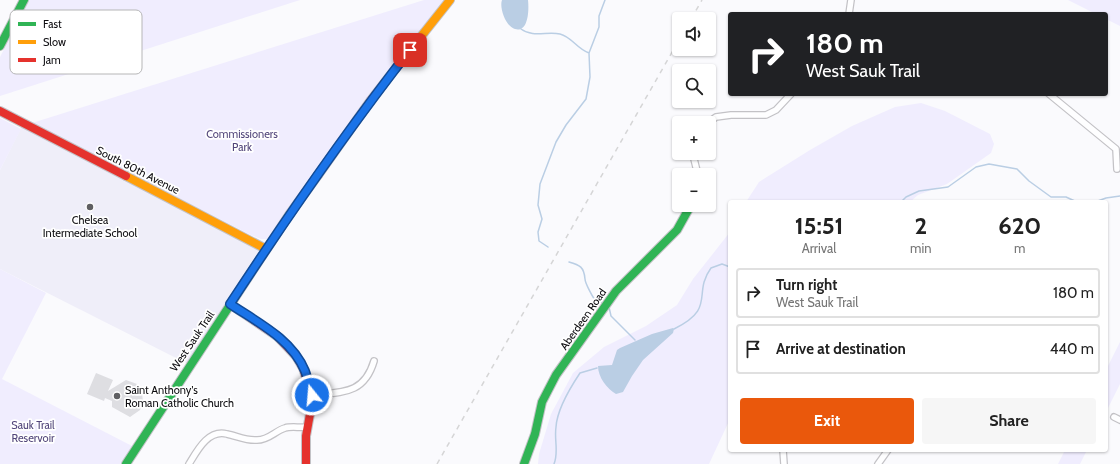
<!DOCTYPE html>
<html lang="en">
<head>
<meta charset="utf-8">
<style>
  :root { --surface:#fff; --page:#f6f6f6; --text:#222; --muted:#767676; --line:#e0e0e0; --accent:#ea580c }
  body { margin:0; font-family:Cabin,sans-serif; background:var(--page); color:var(--text); height:100vh; display:flex; flex-direction:column; font-size:15px; white-space:nowrap }
  * { box-sizing:border-box; margin:0 }
  p { font-size:13px; color:var(--muted) }
  .icon { flex:none; width:22px; height:22px; fill:none; stroke:currentColor; stroke-width:2; stroke-linecap:round; stroke-linejoin:round }
  .map { position:relative; flex:1; overflow:hidden }
  .sheet { position:absolute; left:728px; top:200px; width:380px; height:252px; display:flex; flex-direction:column; background:var(--surface); border-radius:4px; box-shadow:0 1px 3px #0004 }
  .sheet>* { flex:none }
  .hud { position:absolute; left:728px; top:12px; width:380px; height:84px; border-radius:4px; box-shadow:0 1px 3px #0004; background:#202124; color:#fff; overflow:hidden }
  .controls { position:absolute; left:672px; top:12px; display:grid; gap:8px }
  .controls a { display:grid; place-items:center; width:44px; height:44px; border-radius:4px; background:var(--surface); box-shadow:0 1px 3px #0004; font-size:20px }
  .pin { position:absolute; display:grid; place-items:center; width:34px; height:34px; color:#fff; margin:-17px; border-radius:8px; box-shadow:0 2px 6px #0006 }
  .me { position:absolute; width:44px; margin:-22px; rotate:343deg; stroke-linejoin:round; filter:drop-shadow(0 0 3px #0008) }
  .turn { display:flex; align-items:center; gap:14px; height:84px; padding:0 12px; font-size:18px }
  .turn .icon { width:52px; height:52px; stroke-width:2.5 }
  .turn b { display:block; font-size:28px; line-height:34px }
  .eta { display:flex; justify-content:space-evenly; align-items:center; height:68px; text-align:center }
  .eta b { font-size:24px; font-weight:700; line-height:28px }
  .action { display:flex; gap:8px; margin-top:auto; padding:8px 12px }
  .action a { flex:1; height:46px; border-radius:4px; background:var(--accent); color:#fff; font-size:16px; font-weight:700; line-height:46px; text-align:center }
  .action a+a { background:var(--page); color:var(--text) }
  ul { padding:0; list-style:none }
  li { display:flex; align-items:center; gap:12px; height:50px; margin:0 8px 6px; padding:0 4px; border:2px solid var(--line); border-radius:4px }
  li div { flex:1 }
  li b { display:block; font-size:15px }
  li em { font-style:normal }
  .map>svg:first-child { display:block }
</style>
</head>
<body>
<div class="map">
<svg width="1120" height="464" viewBox="0 0 1120 464">
  <rect width="100%" height="100%" fill="#fafafd"/>
  <!-- built -->
  <path fill="#efeef9" d="M 22,126 L 256,248 L 259,252 L 258,256 L 188,364 L 0,269 L 0,170 Z"/>
  <!-- green -->
  <path fill="#f0edfe" d="M 29,0 L 300,0 L 0,96 L 0,57 Z
    M 424,0 L 446,0 L 267,239 L 261,239 L 251,235 L 32,123 Z
    M 1068,0 L 1120,0 L 1120,26 L 1106,19 L 1106,14 L 1096,14 Z
    M 921,103 L 945,111 L 990,134 L 994,144 L 991,153 L 947,184 L 918,195 L 910,202 L 746,202 L 759,182 L 810,150 L 852,126 L 895,107 Z
    M 0,118 L 21,129 L 0,170 Z
    M 730,232 L 730,419 L 709,464 L 538,464 L 539,454 L 551,414 L 573,373 L 604,347 L 646,326 L 677,305 L 693,279 Z
    M 0,269 L 46,293 L 2,379 L 134,447 L 123,464 L 0,464 Z
    M 1120,342 L 1120,384 L 1106,412 L 1106,370 Z
    M 1065,450 L 1087,450 L 1080,464 L 1058,464 Z"/>
  <!-- water -->
  <path fill="#bacee4" d="M 502,0 L 528,0 C 529,8 529,33 515,29 C 506,27 499,8 502,0 Z
    M 673,328 L 674,329 L 673,333 L 643,360 L 632,376 L 623,392 L 616,394 C 607,389 598,377 598,366 L 612,365 L 617,350 L 620,348 L 652,334 Z"/>
  <g fill="none" stroke-linecap="round" stroke-linejoin="round">
    <!-- stream -->
    <path stroke="#bacee4" stroke-width="1.5" d="M 521,29 C 533,38 547,31 560,34 C 572,37 577,49 589,53
      M 901,202 L 906,197 L 919,191 L 948,187 L 976,167 L 989,164 L 1017,169 L 1029,181 L 1051,197 L 1066,197 L 1077,202
      M 1095,202 L 1106,198 L 1120,196
      M 548,247 L 539,241 L 538,232 L 542,219 L 538,205 L 540,184 L 556,142 L 566,125 L 586,99 L 590,77 L 589,53 L 599,27 L 599,16 L 605,0
      M 569,262 C 580,265 584,267 585,279 C 585,283 593,298 596,301 L 602,302
      M 609,307 L 611,316 L 635,340
      M 674,329 C 717,308 692,294 711,268 L 722,264 L 730,267
      M 554,464 C 559,452 554,440 556,427 C 557,409 570,388 580,373 L 597,368"/>
  </g>
  <!-- building -->
  <path fill="#dedee2" d="M 96,373 L 113,380 L 108,391 L 126,380 L 137,384 L 140,391 L 142,392 L 143,403 L 140,410 L 130,417 L 112,407 L 112,401 L 105,398 L 104,401 L 87,394 Z"/>
  <g fill="none" stroke-linecap="round" stroke-linejoin="round">
    <!-- street casing -->
    <g stroke="#c3c2c6" stroke-width="8">
      <path id="street" d="M 849,14 L 851,0
        M 1049,94 L 1116,149 L 1117,169
        M 708,123 L 716,117 L 731,115 L 766,115 L 776,110 L 791,94
        M 696,153 L 694,159 L 698,175
        M 312,395 C 341,392 364,395 374,361
        M 1114,417 L 1120,420
        M 783,450 L 784,464
        M 189,464 C 197,451 208,429 227,434 C 237,436 246,441 257,440 C 269,440 275,431 285,428 C 291,426 300,428 307,427
        M 878,464 L 888,450"/>
    </g>
    <!-- fast casing -->
    <g stroke="#c3c2c6" stroke-width="10">
      <path id="fast" d="M 0,46 L 24,0
        M 126,464 L 289,215 L 318,175
        M 524,464 L 535,434 L 542,402 L 556,375 L 616,291 L 677,230 L 691,205"/>
    </g>
    <!-- slow casing -->
    <g stroke="#c3c2c6" stroke-width="10">
      <path id="slow" d="M 396,68 L 450,0
        M 126,176 L 266,249"/>
    </g>
    <!-- jam casing -->
    <g stroke="#c3c2c6" stroke-width="10">
      <path id="jam" d="M 0,111 L 126,176
        M 318,175 L 371,100 L 396,68
        M 230,304 L 277,336 L 296,356 L 303,368 L 310,390 L 312,403 L 306,436 L 306,464"/>
    </g>
    <!-- street -->
    <use href="#street" stroke="#fefeff" stroke-width="5.5"/>
    <!-- fast -->
    <use href="#fast" stroke="#30b455" stroke-width="8"/>
    <!-- slow -->
    <use href="#slow" stroke="#ff9f0a" stroke-width="8"/>
    <!-- jam -->
    <use href="#jam" stroke="#e5322d" stroke-width="8"/>
    <!-- rail -->
    <path stroke="#d5d5d6" stroke-width="1.5" stroke-dasharray="5 5" stroke-linecap="butt" d="M 691,19 L 702,0
      M 437,464 L 679,40"/>
  </g>
  <g fill="none" stroke-linecap="round" stroke-linejoin="round">
    <!-- route casing -->
    <g stroke="#114b97" stroke-width="10">
      <path id="route" d="M 312,395 C 309,387 308,379 305,371 C 292,339 257,322 230,304 C 287,217 346,132 410,50"/>
    </g>
    <!-- route -->
    <use href="#route" stroke="#1a73e8" stroke-width="7"/>
  </g>
  <!-- markers -->
  <g fill="#5f5f62" stroke="#fff" stroke-width="1.5">
    <circle cx="90" cy="207" r="4"/>
    <circle cx="117" cy="396" r="4"/>
  </g>
  <g text-anchor="middle" stroke-width="3.5" stroke-linejoin="round" paint-order="stroke">
    <!-- park labels -->
    <g font-size="11" fill="#52467a" stroke="#fff">
      <text x="242" y="138">Commissioners<tspan x="242" dy="13">Park</tspan></text>
      <text x="33" y="429">Sauk Trail<tspan x="33" dy="13">Reservoir</tspan></text>
    </g>
    <!-- street labels -->
    <g font-size="11" fill="#0c0b0f" stroke="#fff">
      <text transform="translate(138 170) rotate(27)" y="4">South 80th Avenue</text>
      <text transform="translate(583 319) rotate(-55)" y="4">Aberdeen Road</text>
      <text transform="translate(192 341) rotate(-56)" y="4">West Sauk Trail</text>
    </g>
    <!-- poi labels -->
    <g font-size="11" fill="#0c0b0f" stroke="#fff">
      <text x="90" y="224">Chelsea<tspan x="90" dy="13">Intermediate School</tspan></text>
      <text x="125" y="394" text-anchor="start">Saint Anthony's<tspan x="125" dy="13">Roman Catholic Church</tspan></text>
    </g>
  </g>
  <!-- legend -->
  <rect x="10" y="10" width="132" height="64" rx="6" fill="#fff" stroke="#b6b6b7" stroke-width="1"/>
  <rect x="18" y="22" width="18" height="4" fill="#30b455"/>
  <rect x="18" y="40" width="18" height="4" fill="#ff9f0a"/>
  <rect x="18" y="58" width="18" height="4" fill="#e5322d"/>
  <g font-size="11" fill="#0c0b0f">
    <text x="43" y="28">Fast</text>
    <text x="43" y="46">Slow</text>
    <text x="43" y="64">Jam</text>
  </g>
</svg>
<div class="controls">
<a><svg class="icon" aria-label="sound" viewBox="0 0 24 24"><path d="M4 9h4l5-4v14l-5-4H4zM17 9q2 3 0 6"/></svg></a>
<a><svg class="icon" aria-label="search" viewBox="0 0 24 24"><circle cx="10" cy="10" r="6"/><path d="M15 15l6 6"/></svg></a>
<a>+</a>
<a>−</a>
</div>
<div class="pin" style="left:410px;top:50px;background:#d93025"><svg class="icon" aria-label="arrive" viewBox="0 0 24 24"><path d="M6 21V4h12l-3 4 3 4H6"/></svg></div>
<svg class="me" style="left:312px;top:395px" viewBox="-20 -20 40 40"><circle r="17" fill="#1a73e8" stroke="#fff" stroke-width="3"/><path d="M0-11L8 9 0 5-8 9z" fill="#fff"/></svg>
<div class="hud">
<div class="turn"><svg class="icon" aria-label="right" viewBox="0 0 24 24"><path d="M7 20v-9h11M14 6l5 5-5 5"/></svg><div><b>180 m</b>West Sauk Trail</div></div>
</div>
<section class="sheet">
<div class="eta">
<div><b>15:51</b><p>Arrival</p></div>
<div><b>2</b><p>min</p></div>
<div><b>620</b><p>m</p></div>
</div>
<ul>
<li><svg class="icon" aria-label="right" viewBox="0 0 24 24"><path d="M7 20v-9h11M14 6l5 5-5 5"/></svg><div><b>Turn right</b><p>West Sauk Trail</p></div><em>180 m</em></li>
<li><svg class="icon" aria-label="arrive" viewBox="0 0 24 24"><path d="M6 21V4h12l-3 4 3 4H6"/></svg><div><b>Arrive at destination</b></div><em>440 m</em></li>
</ul>
<div class="action"><a>Exit</a><a>Share</a></div>
</section>
</div>
</body>
</html>
